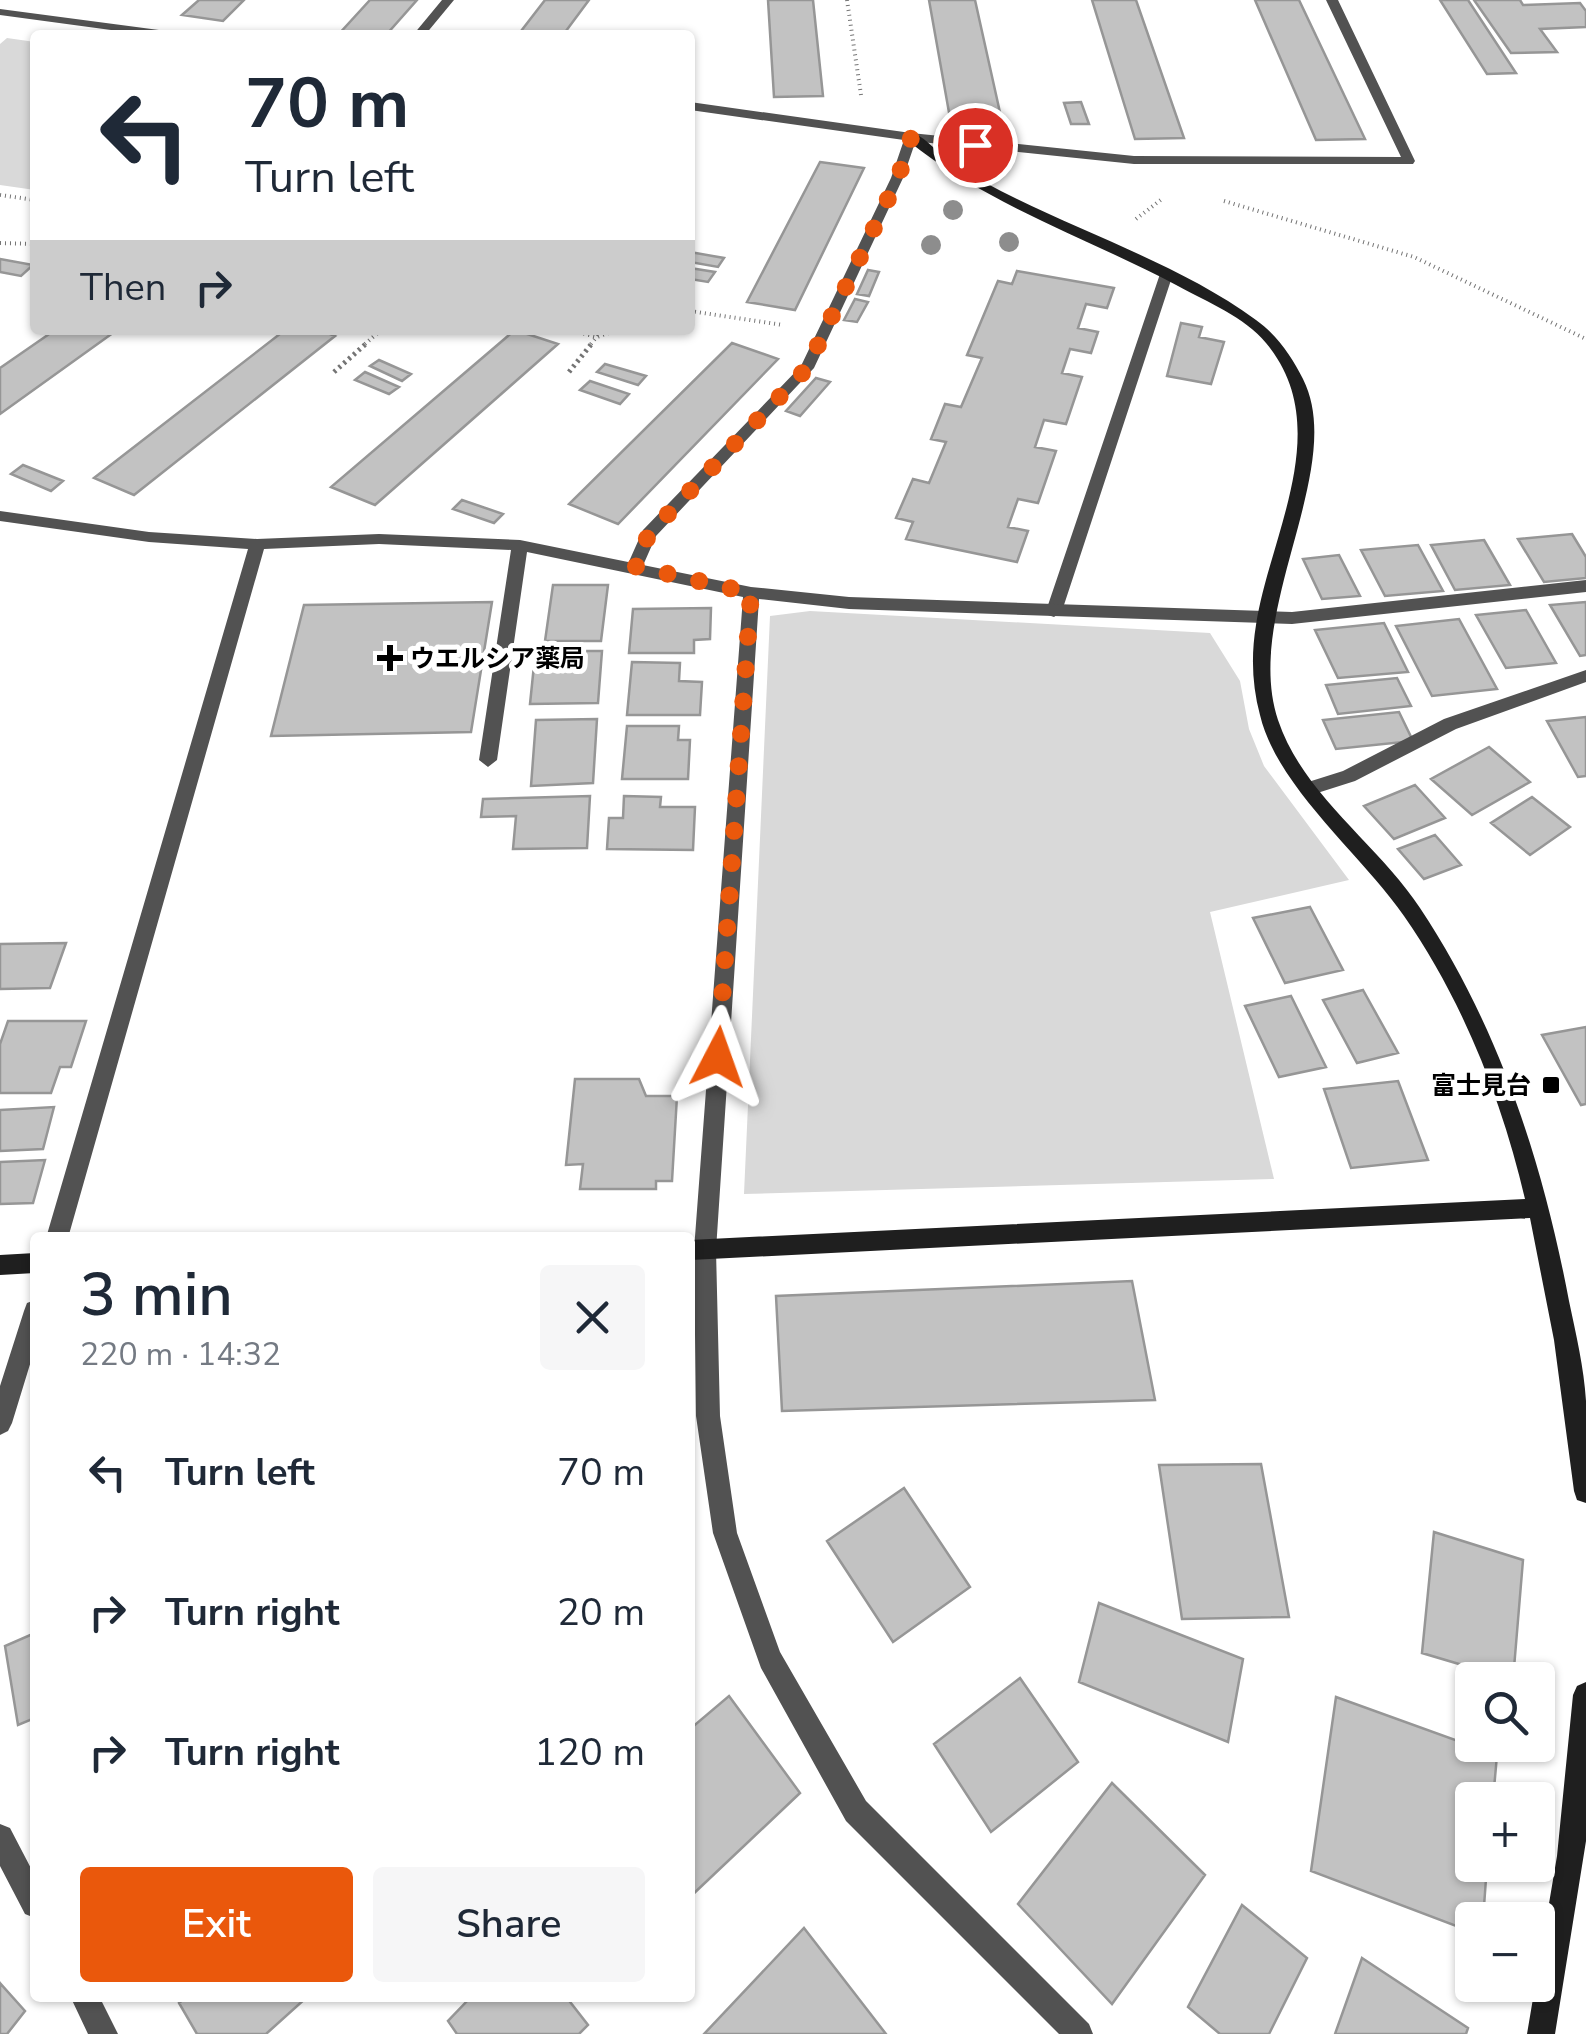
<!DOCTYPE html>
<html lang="en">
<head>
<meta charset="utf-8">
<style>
  :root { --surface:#fff; --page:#f6f6f7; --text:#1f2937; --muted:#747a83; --accent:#ea580c }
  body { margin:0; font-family:"Nunito Sans","Noto Sans JP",sans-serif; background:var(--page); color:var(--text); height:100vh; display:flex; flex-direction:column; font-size:38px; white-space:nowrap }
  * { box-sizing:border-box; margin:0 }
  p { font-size:32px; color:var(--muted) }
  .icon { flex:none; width:55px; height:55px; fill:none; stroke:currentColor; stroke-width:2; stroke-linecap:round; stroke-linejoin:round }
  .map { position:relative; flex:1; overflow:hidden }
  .details { position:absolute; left:30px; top:1232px; width:665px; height:770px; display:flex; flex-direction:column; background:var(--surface); border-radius:10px; box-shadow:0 2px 8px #0004 }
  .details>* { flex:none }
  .guide { position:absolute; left:30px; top:30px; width:665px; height:305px; border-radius:10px; box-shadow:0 2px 8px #0004; background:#fff; color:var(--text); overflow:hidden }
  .tools { position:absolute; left:1455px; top:1662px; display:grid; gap:20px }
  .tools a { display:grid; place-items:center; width:100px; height:100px; border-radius:10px; background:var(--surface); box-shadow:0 2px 8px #0004; font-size:50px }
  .pin { position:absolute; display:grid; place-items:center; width:85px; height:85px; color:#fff; margin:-42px; border:5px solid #fff; border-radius:50%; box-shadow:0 2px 10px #0007 }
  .me { position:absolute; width:110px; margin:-55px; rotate:4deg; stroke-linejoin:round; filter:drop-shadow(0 0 8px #0008) }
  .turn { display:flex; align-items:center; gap:35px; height:210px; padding:0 50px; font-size:45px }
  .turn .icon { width:130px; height:130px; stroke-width:2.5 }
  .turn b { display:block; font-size:70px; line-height:85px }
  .then { display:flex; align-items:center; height:95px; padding:0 50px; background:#0003; gap:20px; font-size:38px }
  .round { display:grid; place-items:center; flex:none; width:105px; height:105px; border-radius:10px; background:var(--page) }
  .headline { display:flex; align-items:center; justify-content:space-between; height:170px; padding:0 50px }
  h1 { font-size:60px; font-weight:600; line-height:75px }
  .action { display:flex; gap:20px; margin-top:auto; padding:20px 50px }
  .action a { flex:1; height:115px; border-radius:10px; background:var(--accent); color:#fff; font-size:40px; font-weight:600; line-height:115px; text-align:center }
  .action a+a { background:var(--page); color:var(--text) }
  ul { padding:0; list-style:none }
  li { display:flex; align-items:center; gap:30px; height:140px; padding:0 50px }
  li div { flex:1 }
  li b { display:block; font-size:38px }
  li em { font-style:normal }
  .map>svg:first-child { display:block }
</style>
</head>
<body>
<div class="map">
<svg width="1586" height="2034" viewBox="0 0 1586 2034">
  <rect width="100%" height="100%" fill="#fff"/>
  <!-- green -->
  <path fill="#d9d9d9" d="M 7,38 L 35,42 L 35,190 L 0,185 L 0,44 Z
    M 810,611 L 1210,633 L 1240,681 L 1249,729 L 1264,766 L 1349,880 L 1210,912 L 1274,1179 L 744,1194 L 770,616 Z"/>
  <!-- building -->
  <path fill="#c2c2c2" stroke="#969696" stroke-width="2.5" d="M 199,0 L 244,0 L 223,21 L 182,15 Z
    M 370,0 L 417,0 L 386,35 L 338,35 Z
    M 545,0 L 589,0 L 563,35 L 518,35 Z
    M 768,0 L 813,0 L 823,96 L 774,97 Z
    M 929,0 L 975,0 L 1001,117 L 950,118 Z
    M 1092,0 L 1136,0 L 1184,138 L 1135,139 Z
    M 1255,0 L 1299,0 L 1365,139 L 1316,140 Z
    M 1440,0 L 1468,0 L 1516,73 L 1487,74 Z
    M 1474,0 L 1520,0 L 1523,5 L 1580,3 L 1586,11 L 1586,27 L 1540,29 L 1557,52 L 1511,53 Z
    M 1081,102 L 1089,124 L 1071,124 L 1064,103 Z
    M 820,162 L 864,168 L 795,310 L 747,302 Z
    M 690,252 L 724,258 L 718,267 L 690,262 Z
    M 0,259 L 33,265 L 21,276 L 0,272 Z
    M 690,268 L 715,272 L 708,282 L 690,279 Z
    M 868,270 L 879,272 L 869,296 L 857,294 Z
    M 1017,271 L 1114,288 L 1107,308 L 1086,304 L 1078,328 L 1098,332 L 1091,353 L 1070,349 L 1062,373 L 1082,377 L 1066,424 L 1044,420 L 1035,447 L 1056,451 L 1038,503 L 1018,499 L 1008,527 L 1028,531 L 1017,562 L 906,539 L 913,522 L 896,518 L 913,479 L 929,483 L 946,442 L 931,439 L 945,404 L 961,407 L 982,358 L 967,355 L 998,281 L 1012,284 Z
    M 855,299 L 868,302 L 857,322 L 844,320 Z
    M 1181,323 L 1202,327 L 1199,337 L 1224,342 L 1211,384 L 1167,376 Z
    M 55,330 L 117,330 L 0,414 L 0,368 Z
    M 285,330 L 320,330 L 335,336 L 134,495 L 94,478 Z
    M 515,330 L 558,344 L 375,505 L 331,487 Z
    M 732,343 L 778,359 L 618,524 L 569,504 Z
    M 379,360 L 411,374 L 402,381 L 370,366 Z
    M 605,364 L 646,376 L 638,385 L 597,372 Z
    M 365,372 L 399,387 L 389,394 L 355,380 Z
    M 816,378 L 830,382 L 800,416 L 786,411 Z
    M 590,381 L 629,394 L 620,404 L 580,390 Z
    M 23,465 L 63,481 L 51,491 L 11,474 Z
    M 462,500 L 503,514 L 494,523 L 453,509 Z
    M 1572,534 L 1586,557 L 1586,578 L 1544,582 L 1518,539 Z
    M 1484,540 L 1510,585 L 1455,590 L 1431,545 Z
    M 1418,545 L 1443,591 L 1385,596 L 1361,550 Z
    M 1339,555 L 1360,596 L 1322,599 L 1303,559 Z
    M 553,585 L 608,585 L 601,641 L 545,641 Z
    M 492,602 L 471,732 L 271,736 L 304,605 Z
    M 1586,602 L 1586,655 L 1580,656 L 1550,605 Z
    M 711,608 L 710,639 L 694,640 L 694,653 L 629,653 L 633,609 Z
    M 1526,610 L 1556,663 L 1506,668 L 1476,615 Z
    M 1459,619 L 1497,689 L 1432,696 L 1396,626 Z
    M 1384,623 L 1408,672 L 1338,678 L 1315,630 Z
    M 552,651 L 602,651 L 598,703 L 530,704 L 534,665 L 550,664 Z
    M 632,662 L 680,663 L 679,681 L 702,682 L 700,715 L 627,715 Z
    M 1397,678 L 1411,706 L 1338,714 L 1326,685 Z
    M 1399,712 L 1413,741 L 1336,749 L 1323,720 Z
    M 1586,717 L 1586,776 L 1578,777 L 1547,721 Z
    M 597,719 L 593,783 L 531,786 L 536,720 Z
    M 627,726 L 679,726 L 678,740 L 690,740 L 688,779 L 622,779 Z
    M 1489,747 L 1530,782 L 1472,815 L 1431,779 Z
    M 1415,785 L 1445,818 L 1394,839 L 1364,806 Z
    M 590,796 L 587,848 L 513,849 L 516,816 L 481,817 L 483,799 Z
    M 624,796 L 661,797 L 660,807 L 695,807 L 693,850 L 607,849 L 609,818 L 623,818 Z
    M 1532,797 L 1570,827 L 1530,855 L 1491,823 Z
    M 1435,835 L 1461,865 L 1424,879 L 1398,849 Z
    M 1310,907 L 1343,970 L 1285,983 L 1253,918 Z
    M 66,943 L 50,988 L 0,989 L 0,944 Z
    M 1363,990 L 1398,1053 L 1357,1063 L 1323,1000 Z
    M 1291,996 L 1326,1067 L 1279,1077 L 1245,1006 Z
    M 8,1021 L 86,1021 L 71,1067 L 60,1067 L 51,1093 L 0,1093 L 0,1044 Z
    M 1586,1027 L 1586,1104 L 1581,1105 L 1542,1035 Z
    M 575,1079 L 639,1079 L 646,1096 L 677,1096 L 672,1181 L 656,1181 L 656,1189 L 580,1189 L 583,1164 L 566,1165 Z
    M 1398,1081 L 1428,1160 L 1351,1168 L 1324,1089 Z
    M 54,1107 L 43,1149 L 0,1151 L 0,1110 Z
    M 45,1160 L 33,1203 L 0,1204 L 0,1162 Z
    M 1132,1281 L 1155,1400 L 782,1411 L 776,1296 Z
    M 1261,1464 L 1289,1617 L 1182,1619 L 1159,1465 Z
    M 904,1488 L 970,1587 L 893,1642 L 827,1541 Z
    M 1434,1532 L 1523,1560 L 1513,1680 L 1422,1653 Z
    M 1099,1603 L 1243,1659 L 1228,1742 L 1079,1682 Z
    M 35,1633 L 35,1718 L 18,1725 L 5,1646 Z
    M 1020,1678 L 1078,1762 L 991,1832 L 934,1744 Z
    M 729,1696 L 800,1793 L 690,1897 L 690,1729 Z
    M 1336,1697 L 1497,1755 L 1493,1800 L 1472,1800 L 1472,1865 L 1487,1865 L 1483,1920 L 1472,1920 L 1472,1932 L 1311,1871 Z
    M 1112,1783 L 1205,1875 L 1112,2004 L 1018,1904 Z
    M 1242,1905 L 1307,1958 L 1269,2034 L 1220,2034 L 1188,2007 Z
    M 804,1928 L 886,2034 L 704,2034 Z
    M 1362,1958 L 1468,2028 L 1466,2034 L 1335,2034 Z
    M 0,1983 L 25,2011 L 7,2034 L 0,2034 Z
    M 185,1998 L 306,1998 L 266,2034 L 197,2034 L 179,2003 Z
    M 470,1998 L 567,1998 L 588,2025 L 579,2034 L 457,2034 L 448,2021 Z"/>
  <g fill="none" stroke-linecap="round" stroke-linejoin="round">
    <!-- path-far1 -->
    <path stroke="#747474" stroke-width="4" stroke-dasharray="1 4" stroke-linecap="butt" d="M 847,0 L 861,95
      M 0,195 L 35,200
      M 1224,201 L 1414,257 L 1586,339
      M 1136,219 L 1162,199
      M 0,243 L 35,244
      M 690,311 L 783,325
      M 569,330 L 597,337 L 617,330
      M 365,344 L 381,330
      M 591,344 L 602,330"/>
    <!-- path -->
    <path stroke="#747474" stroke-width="5" stroke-dasharray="2.5 4" stroke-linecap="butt" d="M 334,372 L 368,342
      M 569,372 L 593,342"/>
    <!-- lane -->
    <path fill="#525252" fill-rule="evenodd" d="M 442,0 L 454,0 L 425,35 L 413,35 Z
      M 911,133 L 917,137 L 903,178 L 814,368 L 656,536 L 641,570 L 629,570 L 627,566 L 643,530 L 801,366 L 891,178 L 905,137 Z
      M 1161,271 L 1173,274 L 1062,611 L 1054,617 L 1048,615 L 1046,611 Z"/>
    <!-- street -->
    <path fill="#525252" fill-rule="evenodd" d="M 1326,0 L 1338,0 L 1415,161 L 1413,164 L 1134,164 L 911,141 L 690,110 L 690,102 L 911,133 L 1134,156 L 1401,157 Z
      M 0,9 L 174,32 L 180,35 L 148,35 L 0,15 Z
      M 0,511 L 149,532 L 257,539 L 379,534 L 520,540 L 751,587 L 849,597 L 1292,612 L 1586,580 L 1586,592 L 1292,624 L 849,609 L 759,599 L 716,1250 L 720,1416 L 737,1533 L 780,1652 L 866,1801 L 1089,2024 L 1093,2034 L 1059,2034 L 846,1821 L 761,1668 L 713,1533 L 696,1416 L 694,1250 L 743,597 L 527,552 L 497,760 L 488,767 L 479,760 L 511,550 L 379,544 L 264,549 L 68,1238 L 46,1238 L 248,549 L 149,542 L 0,521 Z
      M 1586,670 L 1586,682 L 1456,729 L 1355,781 L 1311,795 L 1302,788 L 1305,783 L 1343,771 L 1444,719 Z
      M 35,1300 L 35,1348 L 12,1423 L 8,1431 L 0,1435 L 0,1386 L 24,1311 L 27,1303 Z
      M 0,1824 L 10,1828 L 35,1876 L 35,1918 L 25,1914 L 0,1866 Z
      M 71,1998 L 100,1998 L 118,2034 L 88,2034 Z"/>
    <!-- secondary -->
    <path fill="#1f1f1f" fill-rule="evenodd" d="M 907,134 C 909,134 912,133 915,134 C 926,138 938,153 948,160 C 960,169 972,176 984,182 C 1073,231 1174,260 1256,320 C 1277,335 1292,357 1303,379 C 1348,469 1242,611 1278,720 C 1303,795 1378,844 1420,908 C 1499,1027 1543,1163 1569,1301 C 1576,1334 1584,1368 1586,1401 C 1586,1435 1586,1469 1586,1503 L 1577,1500 L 1574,1491 L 1554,1340 L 1530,1218 L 690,1260 L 690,1240 L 1525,1199 C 1502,1100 1462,999 1404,916 C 1362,855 1277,787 1260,715 C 1252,685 1251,656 1256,625 C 1270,534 1336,427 1266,343 C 1245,317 1207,302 1178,286 C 1086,237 989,206 907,140 Z
      M 35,1253 L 35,1273 L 0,1275 L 0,1255 Z
      M 1586,1682 L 1586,1841 L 1555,2034 L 1527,2034 L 1557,1856 L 1573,1695 L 1577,1686 Z"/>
  </g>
  <!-- trees -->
  <g fill="#8d8d8d">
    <circle cx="953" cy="210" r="10"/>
    <circle cx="1009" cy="242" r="10"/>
    <circle cx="931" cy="245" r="10"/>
  </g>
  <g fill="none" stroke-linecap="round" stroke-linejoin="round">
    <!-- route -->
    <path stroke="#ea580c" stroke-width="18" stroke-dasharray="0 32.4" d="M 718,1057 L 751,593 L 634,566 L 649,534 L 807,368 L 898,178 L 911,138 L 975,145"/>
  </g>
  <!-- markers -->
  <g fill="#000" stroke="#fff" stroke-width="4">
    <path d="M385 643h10v10h10v10h-10v10h-10v-10h-10v-10h10z"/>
    <rect x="1541" y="1075" width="20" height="20" rx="5"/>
  </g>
  <g text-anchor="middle" stroke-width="10" stroke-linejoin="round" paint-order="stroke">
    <!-- poi labels -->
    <g font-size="25" font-weight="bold" fill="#000" stroke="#fff" text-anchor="start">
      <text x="410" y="667">ウエルシア薬局</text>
      <text x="1531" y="1094" text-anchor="end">富士見台</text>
    </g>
  </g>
</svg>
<div class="tools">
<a><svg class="icon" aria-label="search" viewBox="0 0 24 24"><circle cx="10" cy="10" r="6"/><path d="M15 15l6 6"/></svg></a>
<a>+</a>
<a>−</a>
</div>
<div class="pin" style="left:975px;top:145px;background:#d93025"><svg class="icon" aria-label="arrive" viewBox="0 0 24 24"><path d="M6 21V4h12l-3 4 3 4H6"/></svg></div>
<svg class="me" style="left:718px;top:1057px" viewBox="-20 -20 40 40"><path d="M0-17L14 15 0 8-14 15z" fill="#ea580c" stroke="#fff" stroke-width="4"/></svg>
<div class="guide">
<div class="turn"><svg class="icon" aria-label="left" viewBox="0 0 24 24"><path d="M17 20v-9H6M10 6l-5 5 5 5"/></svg><div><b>70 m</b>Turn left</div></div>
<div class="then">Then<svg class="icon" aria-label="right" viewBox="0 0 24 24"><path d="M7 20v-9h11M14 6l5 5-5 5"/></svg></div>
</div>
<section class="details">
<div class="headline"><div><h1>3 min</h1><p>220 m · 14:32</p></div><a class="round"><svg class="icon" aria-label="close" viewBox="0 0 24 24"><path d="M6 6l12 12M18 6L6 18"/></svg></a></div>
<ul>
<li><svg class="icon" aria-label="left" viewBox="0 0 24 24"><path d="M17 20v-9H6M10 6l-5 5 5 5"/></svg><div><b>Turn left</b></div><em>70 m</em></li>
<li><svg class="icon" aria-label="right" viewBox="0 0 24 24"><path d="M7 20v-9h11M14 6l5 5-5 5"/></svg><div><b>Turn right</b></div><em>20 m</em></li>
<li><svg class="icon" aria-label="right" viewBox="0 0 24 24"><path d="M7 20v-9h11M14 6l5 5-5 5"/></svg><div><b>Turn right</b></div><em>120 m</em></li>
</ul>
<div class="action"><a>Exit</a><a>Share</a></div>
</section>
</div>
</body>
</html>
